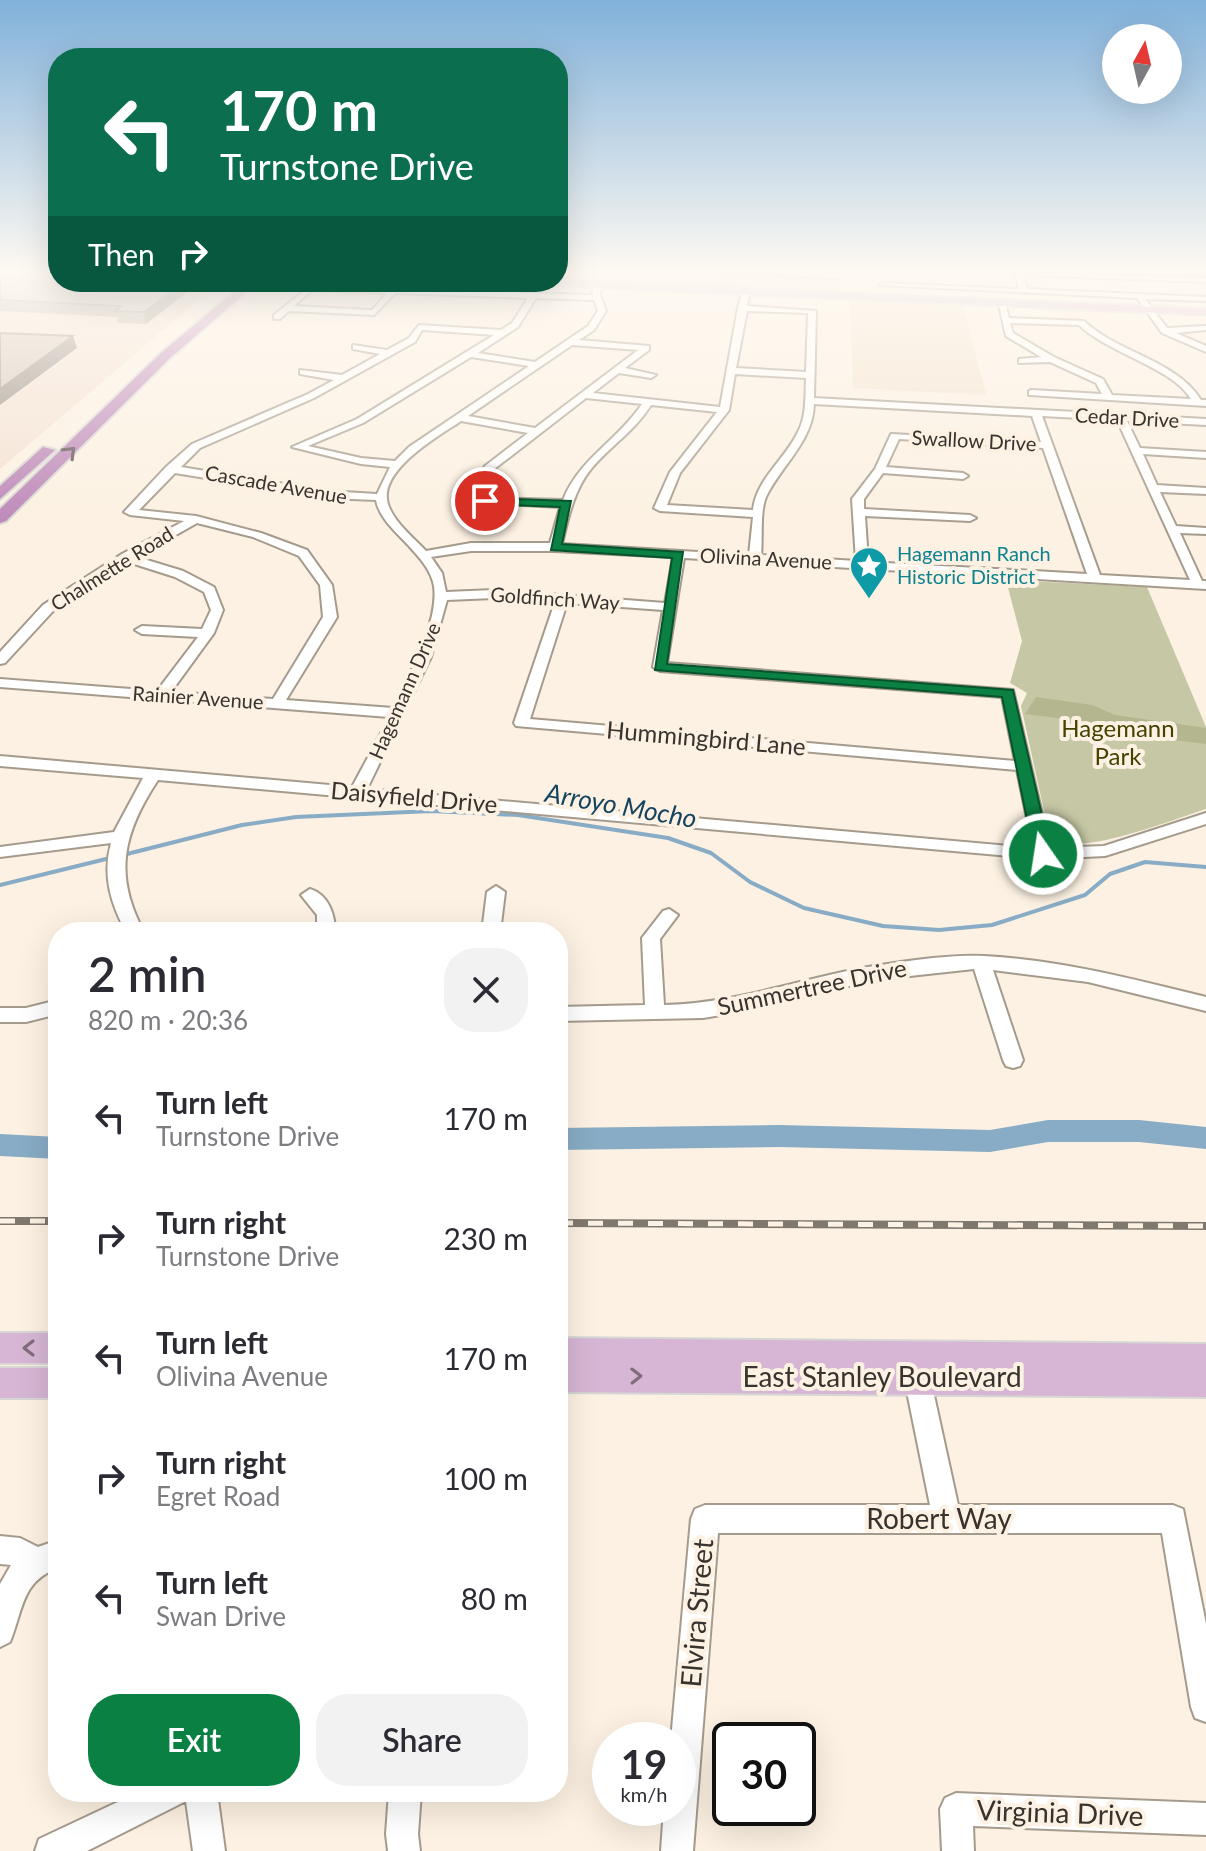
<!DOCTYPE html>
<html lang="en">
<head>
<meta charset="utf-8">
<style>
  :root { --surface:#fff; --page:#f2f2f3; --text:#2b2b33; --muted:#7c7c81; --accent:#0b8043 }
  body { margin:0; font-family:Lato,sans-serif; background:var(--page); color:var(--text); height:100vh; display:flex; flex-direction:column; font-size:30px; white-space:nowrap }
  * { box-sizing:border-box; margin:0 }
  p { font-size:26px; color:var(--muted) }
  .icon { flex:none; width:44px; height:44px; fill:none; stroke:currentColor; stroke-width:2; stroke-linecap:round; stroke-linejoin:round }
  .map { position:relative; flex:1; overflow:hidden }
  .side { position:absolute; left:48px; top:922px; width:520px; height:880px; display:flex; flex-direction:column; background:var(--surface); border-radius:32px; box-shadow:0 8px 32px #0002 }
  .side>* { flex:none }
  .top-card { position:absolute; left:48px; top:48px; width:520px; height:244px; border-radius:32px; box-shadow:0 8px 32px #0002; background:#0b6e4f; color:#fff; overflow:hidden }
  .needle { width:52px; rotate:8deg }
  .tools { position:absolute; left:1102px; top:24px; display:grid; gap:16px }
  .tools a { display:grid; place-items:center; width:80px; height:80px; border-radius:50%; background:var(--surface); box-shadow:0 8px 32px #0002; font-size:40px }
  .speed { position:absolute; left:592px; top:1722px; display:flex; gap:16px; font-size:40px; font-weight:700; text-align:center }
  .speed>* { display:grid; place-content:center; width:104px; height:104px; border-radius:50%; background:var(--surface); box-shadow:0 8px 32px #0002; line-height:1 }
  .speed small { font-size:20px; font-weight:400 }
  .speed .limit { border:4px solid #111; border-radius:12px; background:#fff; color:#111 }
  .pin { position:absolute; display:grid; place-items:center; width:68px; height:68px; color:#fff; margin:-34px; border:4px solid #fff; border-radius:50%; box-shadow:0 2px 8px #0007 }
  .me { position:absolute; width:88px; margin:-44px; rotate:347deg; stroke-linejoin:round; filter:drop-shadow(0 0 6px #0008) }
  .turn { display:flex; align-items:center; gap:28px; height:168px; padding:0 40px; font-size:36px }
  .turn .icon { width:104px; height:104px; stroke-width:2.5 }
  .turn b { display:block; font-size:56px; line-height:68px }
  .then { display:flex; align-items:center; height:76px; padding:0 40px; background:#0003; gap:16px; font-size:30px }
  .round { display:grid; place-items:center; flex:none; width:84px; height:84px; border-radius:32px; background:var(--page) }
  .overview { display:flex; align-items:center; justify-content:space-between; height:136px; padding:0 40px }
  h1 { font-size:48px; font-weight:600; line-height:60px }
  .cta { display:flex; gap:16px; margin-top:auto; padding:16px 40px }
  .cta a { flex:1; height:92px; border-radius:32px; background:var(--accent); color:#fff; font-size:32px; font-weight:600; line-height:92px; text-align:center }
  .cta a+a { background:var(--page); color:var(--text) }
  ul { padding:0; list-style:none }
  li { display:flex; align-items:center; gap:24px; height:120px; padding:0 40px }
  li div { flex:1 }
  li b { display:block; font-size:30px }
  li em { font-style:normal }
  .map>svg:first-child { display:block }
</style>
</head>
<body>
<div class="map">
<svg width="1206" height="1851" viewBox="0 0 1206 1851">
  <rect width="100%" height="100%" fill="#fcf1e2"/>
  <!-- industrial -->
  <path fill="#f4e1d2" d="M 0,272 L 58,272 L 58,282 L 220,282 L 0,469 Z
    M 558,272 L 839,272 L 840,274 L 839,292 L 558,278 Z"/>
  <!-- built -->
  <path fill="#f3e3ce" d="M 850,299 L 963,304 L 986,395 L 853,388 Z"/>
  <!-- green -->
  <path fill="#c6c8a5" d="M 1006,580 L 1147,587 L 1206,727 L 1206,809 C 1174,819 1076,859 1050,838 L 1021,706 L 1027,693 L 1010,683 L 1022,641 Z"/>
  <!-- forest -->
  <path fill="#b4b68f" d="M 1036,697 L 1092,705 L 1115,715 L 1206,728 L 1206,744 L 1109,732 L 1089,722 L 1025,714 Z"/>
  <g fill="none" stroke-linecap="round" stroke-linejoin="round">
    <!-- stream -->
    <path stroke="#88acc5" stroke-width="4" d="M 123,855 L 242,825 L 296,817 L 431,811 L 518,815 L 668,838 L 711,853 L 750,882 L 804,908 L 883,926 L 939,930 L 992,925 L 1085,895 L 1110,874 L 1145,862 L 1206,867
      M 0,885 L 110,858"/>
    <!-- river -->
    <path fill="#88acc5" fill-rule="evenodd" d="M 1048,1120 L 1139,1120 L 1206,1127 L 1206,1149 L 1139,1142 L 1048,1142 L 990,1152 L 779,1147 L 558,1150 L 558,1128 L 779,1125 L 990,1130 Z
      M 0,1134 L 58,1137 L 58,1159 L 0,1156 Z"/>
    <!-- minor casing -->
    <g stroke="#a59b8d" stroke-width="4">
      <path id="minor" d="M 727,272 L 840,272 L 840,276 L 836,278 Z
        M 1015,272 L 1206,278 L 1206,282 L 1023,275 L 1027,289 L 1206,297 L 1206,301 L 1145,299 L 1167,328 L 1206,326 L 1206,330 L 1176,333 L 1206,346 L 1206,352 L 1162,333 L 1137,298 L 879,285 L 883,283 L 1019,289 Z
        M 598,282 L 602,284 L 600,295 L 606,311 L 594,330 L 579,340 L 649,346 L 649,350 L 625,368 L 656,375 L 651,378 L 619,373 L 593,393 L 720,407 L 738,308 L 742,292 L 746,290 L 750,292 L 747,306 L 816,311 L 814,398 L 1206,419 L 1206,425 L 1127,421 L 1140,448 L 1206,452 L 1206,458 L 1143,454 L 1157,485 L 1206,488 L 1206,494 L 1160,492 L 1176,526 L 1206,528 L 1206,534 L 1180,533 L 1202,581 L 1206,581 L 1206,589 L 684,558 L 667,663 L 1013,690 L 1050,848 L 1104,846 L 1206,813 L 1206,824 L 1105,856 L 1043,859 L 158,780 C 123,833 113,875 144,932 L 126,932 C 111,904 102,876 111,843 L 0,857 L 0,847 L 114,832 L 143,778 L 0,766 L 0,756 L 352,787 L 388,720 L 389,717 L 0,687 L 0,679 L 157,691 L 198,637 L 142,634 L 135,630 L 142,626 L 202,629 L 211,610 L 204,592 L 175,577 L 128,562 L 53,611 L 5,663 L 0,664 L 0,652 L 43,605 L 122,554 L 184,521 L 130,515 L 124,512 L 166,467 L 192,444 L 308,394 L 334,380 L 300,374 L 300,370 L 342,375 L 380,354 L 353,349 L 353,345 L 387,350 L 409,338 L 419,325 L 501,330 L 512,323 L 528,298 L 395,293 L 374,315 L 289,311 L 280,319 L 274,319 L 274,315 L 310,286 L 592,295 L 594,284 ZM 312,290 L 387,293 L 372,310 L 294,306 ZM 536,298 L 594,300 L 598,311 L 588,326 L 535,362 L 478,353 L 518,327 ZM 747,311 L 808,313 L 806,372 L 736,368 ZM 422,330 L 494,335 L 357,419 L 292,447 L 361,464 L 390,467 L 377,494 L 327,491 L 181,467 L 200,448 L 314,398 L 415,342 ZM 572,345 L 638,350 L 535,428 L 468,416 ZM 471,357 L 529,366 L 409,447 L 395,461 L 361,458 L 308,446 L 363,423 ZM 735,374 L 806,378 C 805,397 807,416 797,434 C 784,460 756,480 753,510 L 667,505 L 680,473 L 729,410 ZM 586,398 L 642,404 C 618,440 579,459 563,500 L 490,498 L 485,484 L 493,470 ZM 814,404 L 1032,416 L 1041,442 L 891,434 L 875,469 L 852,499 L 856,561 L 761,555 C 763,537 759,508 768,493 C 784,463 813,440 814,404 ZM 651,405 L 717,412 L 670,472 L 654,508 L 660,511 L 753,517 L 749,555 L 562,544 C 568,518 574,490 591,469 C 610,446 635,431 651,405 ZM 1042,416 L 1117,420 L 1190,580 L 1100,575 ZM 461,421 L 528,433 L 485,466 L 475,484 L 481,503 L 560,507 L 550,543 L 471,543 L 426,551 C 414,538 396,524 389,507 C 374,472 439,436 461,421 ZM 899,439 L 1043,448 L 1087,574 L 868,562 L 865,516 L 970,521 L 976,518 L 970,515 L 864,509 L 864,499 L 883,473 L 963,479 L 968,476 L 963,473 L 886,467 ZM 175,473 L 327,498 L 376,500 C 379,518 397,533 408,545 C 418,556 431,569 434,586 C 439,622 409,676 393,708 L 286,700 L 337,617 L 332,585 L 307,550 L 261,533 L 196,516 L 139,510 ZM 197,523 L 253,537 L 299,556 L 320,585 L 323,617 L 273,699 L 171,692 L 214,633 L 223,610 L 214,587 L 183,571 L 137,557 ZM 471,551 L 555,551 L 673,557 L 665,603 L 494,590 L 446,592 L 442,573 L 431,557 ZM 494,598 L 555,602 L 514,723 L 516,726 L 1017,770 L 1033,848 L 367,789 L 431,657 L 447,600 ZM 567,603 L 663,610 L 653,667 L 660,671 L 1002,697 L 1015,761 L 530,719 Z
        M 998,301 L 1005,303 L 1009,318 L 1084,321 C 1118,353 1176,360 1201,400 L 1206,400 L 1206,406 L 1029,395 L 1029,391 L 1032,390 L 1102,394 L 1096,383 L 1050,362 L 1019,363 L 1019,359 L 1041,357 L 1006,336 ZM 1010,323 L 1079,325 C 1109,354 1172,367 1191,399 L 1112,395 L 1103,379 L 1054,357 L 1013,333 Z
        M 496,886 L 505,892 L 500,932 L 482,932 L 487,892 Z
        M 310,889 C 329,895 335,915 335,932 L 317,932 L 317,915 L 301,895 Z
        M 669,909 L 678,915 L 660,939 L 664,1005 C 742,1003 800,978 874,966 C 905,961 954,954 984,956 C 1060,960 1133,979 1206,997 L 1206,1011 L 1088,982 L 993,970 L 1023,1060 L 1020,1066 L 1013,1068 L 1006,1066 L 1003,1060 L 974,969 L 873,980 L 751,1010 L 703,1018 L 558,1021 L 558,1007 L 645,1005 L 642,938 L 663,911 Z
        M 58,1000 L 58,1014 L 26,1022 L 0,1022 L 0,1008 L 26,1008 Z
        M 917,1365 L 926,1368 L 930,1377 L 958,1505 L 1173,1505 L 1183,1509 L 1206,1624 L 1206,1722 L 1195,1718 L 1191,1707 L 1162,1533 L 718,1533 L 693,1851 L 661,1851 L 664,1808 L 678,1808 L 678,1740 L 671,1740 L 691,1519 L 695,1509 L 705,1505 L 930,1505 L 904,1377 L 908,1368 Z
        M 0,1536 L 20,1538 L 38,1547 L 58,1540 L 58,1568 C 21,1581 23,1611 10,1642 L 0,1647 L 0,1584 L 11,1565 L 0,1564 Z
        M 139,1792 L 217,1792 L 225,1851 L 193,1851 L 186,1801 L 87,1851 L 35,1851 L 39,1839 Z
        M 389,1792 L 421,1792 L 418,1834 L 420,1851 L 388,1851 L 386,1834 Z
        M 956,1793 L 1206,1803 L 1206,1835 L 973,1826 L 974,1851 L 942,1851 L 940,1809 L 945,1798 Z"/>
    </g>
    <!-- major casing -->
    <g stroke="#d7d6d5" stroke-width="4">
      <path id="major" d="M 558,280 L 1206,309 L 1206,315 L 561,286 L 557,289 L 472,282 Z
        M 0,1333 L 58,1333 L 58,1363 L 0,1363 Z
        M 558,1338 L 1206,1344 L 1206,1397 L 558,1392 Z
        M 0,1368 L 58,1368 L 58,1398 L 0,1398 Z"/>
    </g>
    <!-- highway casing -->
    <g stroke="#d7d6d5" stroke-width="4">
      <path id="highway" d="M 246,282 L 258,282 L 170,358 L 6,521 L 0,523 L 0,509 L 162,352 Z
        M 43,447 L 55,450 L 0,499 L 0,486 Z"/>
    </g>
    <!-- minor -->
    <use href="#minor" fill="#fff" fill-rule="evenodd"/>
    <!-- major -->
    <use href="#major" fill="#d6b6d4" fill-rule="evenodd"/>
    <!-- highway -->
    <use href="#highway" fill="#bb85b7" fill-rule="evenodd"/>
    <!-- rail casing -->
    <g stroke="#7f786f" stroke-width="8">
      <path id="rail" d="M 0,1221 L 58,1221
        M 558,1223 L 1206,1226"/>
    </g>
    <!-- rail -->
    <use href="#rail" stroke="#fcf1e2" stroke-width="5" stroke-dasharray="15" stroke-linecap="butt"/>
  </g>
  <!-- wall -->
  <path fill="#b3a99d" d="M 0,274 L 200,282 L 146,324 L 118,323 L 117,317 L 0,311 Z"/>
  <!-- shaded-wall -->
  <path fill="#928a80" d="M 184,282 L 200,282 L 146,324 L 144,312 Z
    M 73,336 L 77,348 L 0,405 L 0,389 Z"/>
  <!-- building -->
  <path fill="#d0c5b7" stroke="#928a80" stroke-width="2" d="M 4,272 L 58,272 L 58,282 L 184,282 L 144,312 L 115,311 L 121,306 L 0,300 L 0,274 Z
    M 0,333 L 73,336 L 0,389 Z"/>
  <!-- one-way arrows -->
  <defs><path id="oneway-chevron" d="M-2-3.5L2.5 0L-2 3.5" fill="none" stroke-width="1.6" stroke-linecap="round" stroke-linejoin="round" transform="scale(2)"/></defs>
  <use stroke="#5f4c57" href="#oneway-chevron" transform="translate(70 452) rotate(-45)"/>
  <g stroke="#7f6e79">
    <use href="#oneway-chevron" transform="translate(29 1348) rotate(-180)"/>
    <use href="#oneway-chevron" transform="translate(636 1376) rotate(-1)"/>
  </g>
  <!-- sky -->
  <linearGradient id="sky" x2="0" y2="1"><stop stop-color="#81b1da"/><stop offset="0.51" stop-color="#fef9f2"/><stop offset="1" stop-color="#fef9f2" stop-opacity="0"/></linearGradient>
  <rect width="1206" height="531" fill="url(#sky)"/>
  <!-- route -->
  <path fill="#0b8043" stroke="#07532c" stroke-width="2" d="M 485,498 L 571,501 L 562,544 L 683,552 L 667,664 L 1013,690 L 1051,854 L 1043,860 L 1034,854 L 1002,697 L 655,670 L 672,558 L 551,550 L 560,507 L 481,504 Z"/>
  <!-- icons -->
  <defs>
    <g id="sight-pin" transform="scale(2)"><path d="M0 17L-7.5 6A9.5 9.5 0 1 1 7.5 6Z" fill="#0f9aa8" stroke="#fcf1e2"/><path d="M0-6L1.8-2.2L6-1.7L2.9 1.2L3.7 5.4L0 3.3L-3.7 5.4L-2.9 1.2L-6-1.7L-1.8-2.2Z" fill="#fff"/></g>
  </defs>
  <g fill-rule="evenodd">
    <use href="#sight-pin" x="869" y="566"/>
  </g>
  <g text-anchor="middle" stroke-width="8" stroke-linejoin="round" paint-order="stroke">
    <!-- far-street labels -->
    <g font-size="20" fill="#38332e" stroke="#fcf1e2">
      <text transform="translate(1127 418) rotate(3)" y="7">Cedar Drive</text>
      <text transform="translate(974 441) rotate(3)" y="7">Swallow Drive</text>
      <text transform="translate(276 485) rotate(10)" y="7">Cascade Avenue</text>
      <text transform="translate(766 559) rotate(3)" y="7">Olivina Avenue</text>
      <text transform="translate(112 569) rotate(-32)" y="7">Chalmette Road</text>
      <text transform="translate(555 599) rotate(4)" y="7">Goldfinch Way</text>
      <text transform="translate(405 691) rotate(-66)" y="7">Hagemann Drive</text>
      <text transform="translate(198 698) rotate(4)" y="7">Rainier Avenue</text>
    </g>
    <!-- far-culture labels -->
    <g font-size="20" fill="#0d838f" stroke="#fcf1e2" text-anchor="start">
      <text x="897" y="561">Hagemann Ranch<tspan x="897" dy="23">Historic District</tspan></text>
    </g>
    <!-- park labels -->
    <g font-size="24" fill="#440" stroke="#fcf1e2">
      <text x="1118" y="737">Hagemann<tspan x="1118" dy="28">Park</tspan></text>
    </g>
    <!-- street labels -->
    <g font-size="24" fill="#38332e" stroke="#fcf1e2">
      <text transform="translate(706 739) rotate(5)" y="8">Hummingbird Lane</text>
      <text transform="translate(414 798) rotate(5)" y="8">Daisyfield Drive</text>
      <text transform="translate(812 988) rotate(-12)" y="8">Summertree Drive</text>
    </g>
    <!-- water labels -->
    <g font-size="26" font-style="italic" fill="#16445f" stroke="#fcf1e2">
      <text transform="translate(621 806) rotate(10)" y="9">Arroyo Mocho</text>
    </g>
    <!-- near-street labels -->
    <g font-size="28" fill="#38332e" stroke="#fcf1e2">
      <text x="882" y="1387">East Stanley Boulevard</text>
      <text x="939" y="1529">Robert Way</text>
      <text transform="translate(697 1613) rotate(-85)" y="10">Elvira Street</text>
      <text transform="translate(1060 1813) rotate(2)" y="10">Virginia Drive</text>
    </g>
  </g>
</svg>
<div class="tools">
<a><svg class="needle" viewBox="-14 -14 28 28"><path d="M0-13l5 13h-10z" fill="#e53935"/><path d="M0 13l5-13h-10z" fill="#7c7c81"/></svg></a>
</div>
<div class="speed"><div>19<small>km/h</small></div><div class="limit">30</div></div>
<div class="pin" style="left:485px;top:501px;background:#d93025"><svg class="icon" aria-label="arrive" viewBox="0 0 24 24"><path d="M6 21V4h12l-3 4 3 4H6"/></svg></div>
<svg class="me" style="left:1043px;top:854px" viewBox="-20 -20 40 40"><circle r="17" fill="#0b8043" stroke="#fff" stroke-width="3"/><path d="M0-11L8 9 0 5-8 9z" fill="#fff"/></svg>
<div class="top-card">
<div class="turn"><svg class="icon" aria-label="left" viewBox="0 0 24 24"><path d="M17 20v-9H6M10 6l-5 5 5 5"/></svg><div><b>170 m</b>Turnstone Drive</div></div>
<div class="then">Then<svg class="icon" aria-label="right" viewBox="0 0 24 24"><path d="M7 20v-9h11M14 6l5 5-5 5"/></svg></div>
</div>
<section class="side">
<div class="overview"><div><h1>2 min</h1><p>820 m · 20:36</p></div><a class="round"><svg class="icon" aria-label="close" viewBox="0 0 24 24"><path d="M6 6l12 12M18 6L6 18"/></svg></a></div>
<ul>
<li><svg class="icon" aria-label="left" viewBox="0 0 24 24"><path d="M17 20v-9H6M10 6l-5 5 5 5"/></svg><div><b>Turn left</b><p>Turnstone Drive</p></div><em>170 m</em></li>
<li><svg class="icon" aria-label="right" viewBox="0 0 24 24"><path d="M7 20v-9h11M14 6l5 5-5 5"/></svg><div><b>Turn right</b><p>Turnstone Drive</p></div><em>230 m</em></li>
<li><svg class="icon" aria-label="left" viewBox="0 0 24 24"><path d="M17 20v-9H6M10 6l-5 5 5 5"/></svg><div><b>Turn left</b><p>Olivina Avenue</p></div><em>170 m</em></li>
<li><svg class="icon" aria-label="right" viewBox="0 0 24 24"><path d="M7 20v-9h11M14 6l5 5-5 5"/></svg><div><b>Turn right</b><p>Egret Road</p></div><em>100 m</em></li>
<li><svg class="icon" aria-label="left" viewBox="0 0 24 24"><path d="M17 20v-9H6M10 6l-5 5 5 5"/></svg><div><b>Turn left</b><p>Swan Drive</p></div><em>80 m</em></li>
</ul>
<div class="cta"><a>Exit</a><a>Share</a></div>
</section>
</div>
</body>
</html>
